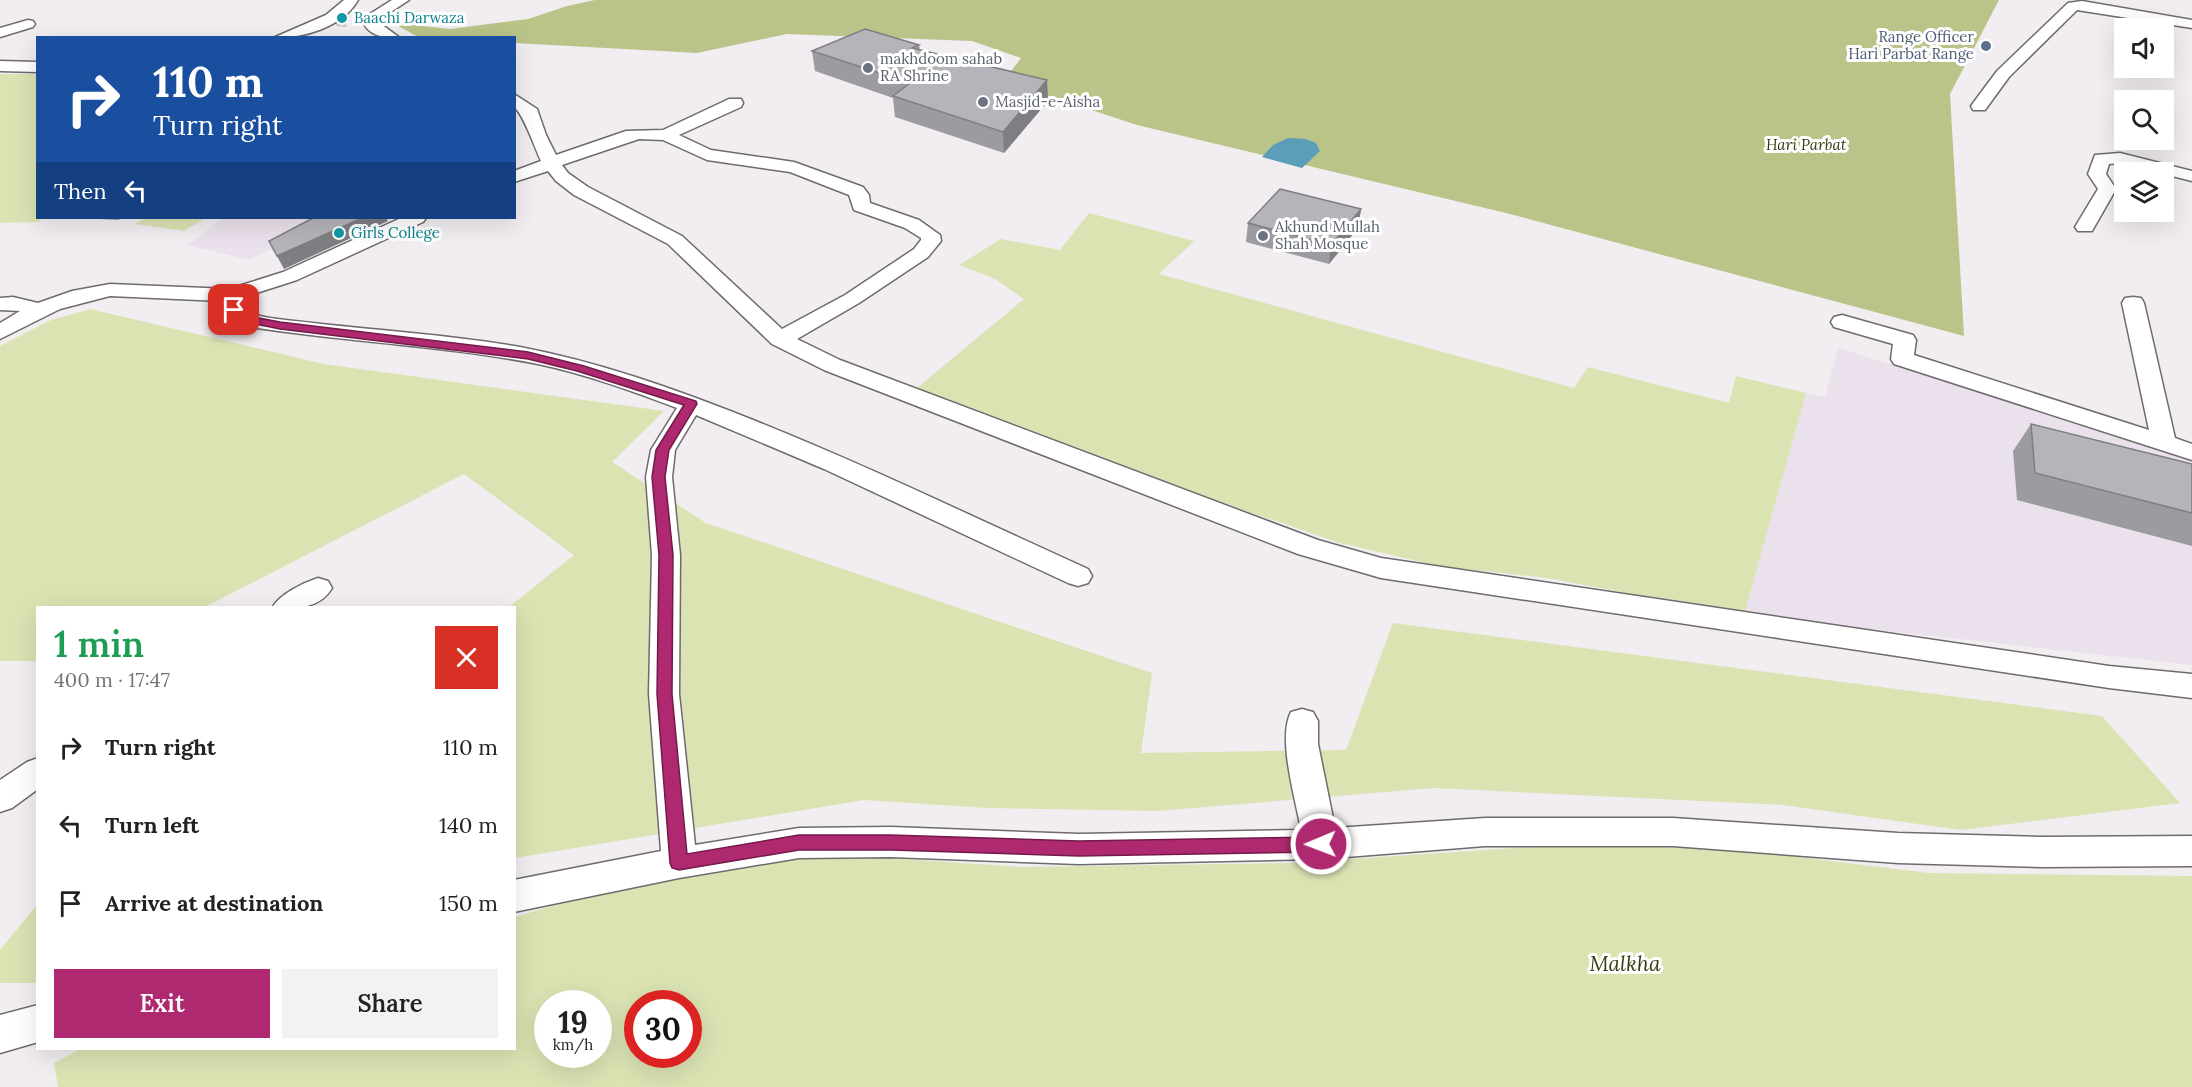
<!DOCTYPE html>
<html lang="en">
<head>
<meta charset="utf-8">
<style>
  :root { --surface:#fff; --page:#f2f2f2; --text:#222; --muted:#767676; --accent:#af2970 }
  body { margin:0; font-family:Lora,serif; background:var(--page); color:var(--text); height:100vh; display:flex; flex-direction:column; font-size:22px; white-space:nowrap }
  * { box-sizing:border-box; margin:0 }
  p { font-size:20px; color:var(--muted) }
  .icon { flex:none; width:33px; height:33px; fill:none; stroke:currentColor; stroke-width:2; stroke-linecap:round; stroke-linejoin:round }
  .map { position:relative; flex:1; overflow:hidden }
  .panel { position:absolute; left:36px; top:606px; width:480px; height:444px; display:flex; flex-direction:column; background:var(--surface); border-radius:0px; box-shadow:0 6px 24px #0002 }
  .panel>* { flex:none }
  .guide { position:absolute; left:36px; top:36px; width:480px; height:183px; border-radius:0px; box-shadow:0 6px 24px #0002; background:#1a4fa0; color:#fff; overflow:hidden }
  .controls { position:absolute; left:2114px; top:18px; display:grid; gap:12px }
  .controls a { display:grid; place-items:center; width:60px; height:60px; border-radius:0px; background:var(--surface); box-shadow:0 6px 24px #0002; font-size:30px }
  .speed { position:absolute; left:534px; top:990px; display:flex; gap:12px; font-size:30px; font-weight:700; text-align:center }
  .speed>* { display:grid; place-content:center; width:78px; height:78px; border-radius:50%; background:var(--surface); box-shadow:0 6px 24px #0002; line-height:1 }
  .speed small { font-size:15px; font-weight:400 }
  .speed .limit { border:9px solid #d22; background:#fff; color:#111 }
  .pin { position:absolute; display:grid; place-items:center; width:51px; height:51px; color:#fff; margin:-26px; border-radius:12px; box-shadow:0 3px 9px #0006 }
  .me { position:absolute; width:66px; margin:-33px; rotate:269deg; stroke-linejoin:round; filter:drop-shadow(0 0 4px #0008) }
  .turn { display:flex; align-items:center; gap:21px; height:126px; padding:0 18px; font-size:27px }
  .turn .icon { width:78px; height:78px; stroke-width:2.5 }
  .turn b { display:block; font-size:42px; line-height:51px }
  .then { display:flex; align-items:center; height:57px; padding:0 18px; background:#0003; gap:12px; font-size:22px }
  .round { display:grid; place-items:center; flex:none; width:63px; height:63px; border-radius:0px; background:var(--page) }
  .summary { display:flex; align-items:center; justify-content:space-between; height:102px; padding:0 18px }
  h1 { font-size:36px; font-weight:600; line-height:45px; color:#1e9e55 }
  .primary-button { display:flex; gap:12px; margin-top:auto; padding:12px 18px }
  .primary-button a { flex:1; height:69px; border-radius:0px; background:var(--accent); color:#fff; font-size:24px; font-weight:600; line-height:69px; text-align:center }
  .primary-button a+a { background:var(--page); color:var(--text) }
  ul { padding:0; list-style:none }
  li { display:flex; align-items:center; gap:18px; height:78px; padding:0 18px }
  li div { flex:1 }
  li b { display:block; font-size:22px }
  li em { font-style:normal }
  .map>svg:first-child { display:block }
</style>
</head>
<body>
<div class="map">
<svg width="2192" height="1087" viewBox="0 0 2192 1087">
  <rect width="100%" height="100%" fill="#f1edf1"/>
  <!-- built -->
  <path fill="#ebe1ec" d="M 224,218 L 314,218 L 278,237 L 285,243 L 249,260 L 187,245 Z
    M 1838,348 L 2192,458 L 2192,665 L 1744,615 L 1806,393 L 1825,397 Z"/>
  <!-- green -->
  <path fill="#dbe3b3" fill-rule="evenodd" d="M 0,74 L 37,74 L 38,218 L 44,218 L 38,222 L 0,223 Z
    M 1089,213 L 1194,241 L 1159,274 L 1574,388 L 1588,367 L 1729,403 L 1736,376 L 1806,393 L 1744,615 L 1547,578 L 1439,566 L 1340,543 L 1185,490 L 917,388 L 1024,299 L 995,279 L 959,265 L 1001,239 L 1060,250 Z
    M 146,218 L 205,218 L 184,231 L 135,224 Z
    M 90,309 L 324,364 L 664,411 L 612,462 L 706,523 L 1152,673 L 1141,753 L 1346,750 L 1393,623 L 2102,716 L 2180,803 L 1961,830 L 1783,805 L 1434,788 L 1157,811 L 987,808 L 864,800 L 515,858 L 514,608 L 509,607 L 574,555 L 464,474 L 205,607 L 38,608 L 37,661 L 0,661 L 0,346 L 51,320 Z
    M 1650,839 L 1929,873 L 2192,876 L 2192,1087 L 58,1087 L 54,1063 L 82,1048 L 514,1048 L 515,917 L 625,884 L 781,851 L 1020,867 L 1290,863 ZM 548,1004 L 598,1004 L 598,1054 L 548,1054 ZM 638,1004 L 688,1004 L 688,1054 L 638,1054 Z
    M 37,905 L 37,983 L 0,983 L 0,950 Z"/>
  <!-- forest -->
  <path fill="#bac489" d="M 595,0 L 1999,0 L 1950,94 L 1964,336 L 1506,213 L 1137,125 L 1004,81 L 1021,58 L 972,41 L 787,34 L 697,53 L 515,43 L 514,38 L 418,37 L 393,23 L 450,29 L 528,19 L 567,6 Z"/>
  <!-- water -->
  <path fill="#5a9eb7" d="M 1288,138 L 1306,139 L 1316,143 L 1320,151 L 1302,168 L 1262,157 L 1273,145 Z"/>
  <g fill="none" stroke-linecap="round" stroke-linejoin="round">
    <!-- street-tunnel -->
    <path stroke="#ccc8cc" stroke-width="16" stroke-dasharray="16 8" stroke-linecap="butt" d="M 337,18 L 347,19"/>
    <!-- street casing -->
    <g stroke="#6e6a6e" stroke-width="3">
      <path id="street" d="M 344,0 L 358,0 C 342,28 303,38 273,38 L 326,15 Z
        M 392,0 L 409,0 L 377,21 L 400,38 C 384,38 367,36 362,19 Z
        M 2082,1 L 2192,20 L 2192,28 L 2077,10 L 2009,77 L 1985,110 L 1973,110 L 1971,106 L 1997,71 L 2068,3 Z
        M 28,20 L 33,21 L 35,24 L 33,27 L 0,37 L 0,28 Z
        M 0,61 L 38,62 L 38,72 L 0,71 Z
        M 514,94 L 537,109 L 546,135 L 556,155 L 626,131 L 663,130 L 729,99 L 741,99 L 743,103 L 741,107 L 679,135 L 711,150 L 794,162 L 863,187 L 869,195 L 870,203 L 919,220 L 940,235 L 941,241 L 928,257 L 859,303 L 797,339 L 840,360 L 1318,540 L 1381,558 L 2109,666 L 2192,674 L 2192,698 L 2109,688 L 1381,578 L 1298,554 L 824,370 L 772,344 L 668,244 L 574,195 L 556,181 L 548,171 L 514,182 L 514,171 L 541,161 C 535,148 523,113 514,107 ZM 639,139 L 663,140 L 707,160 L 790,172 L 849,195 L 854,210 L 905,228 L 921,238 L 921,240 L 914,249 L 845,295 L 782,329 L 682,236 L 588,187 L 568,173 L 562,165 Z
        M 2120,153 L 2192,171 L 2192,181 L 2120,163 L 2109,164 L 2106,174 L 2116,189 L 2092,231 L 2078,231 L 2075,227 L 2098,189 L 2088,174 L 2095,155 Z
        M 401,218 L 426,218 L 423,222 L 297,280 L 241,298 C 243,305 244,309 251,313 C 262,319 299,321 313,323 C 382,331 451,335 520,347 C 599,362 675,389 748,418 C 864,464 975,518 1088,569 L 1092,576 L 1088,583 L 1078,586 L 1068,583 L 824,469 L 696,415 L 675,450 L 672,477 L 680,555 L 679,694 L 695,845 L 799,828 L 891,827 L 1079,834 L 1301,830 C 1296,800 1277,739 1291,712 L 1302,709 L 1313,712 L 1318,721 L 1318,744 L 1335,828 L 1485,818 L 1673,818 L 1898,833 L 2042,837 L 2192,836 L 2192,866 L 2042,867 L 1898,863 L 1673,846 L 1485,846 L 1321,859 L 1079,864 L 891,857 L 799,858 L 679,878 L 514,912 L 514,880 L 661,851 L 649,694 L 652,555 L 646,477 L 651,450 L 677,408 C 632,391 585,374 538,364 C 441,345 342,342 245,326 C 232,322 224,314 221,301 L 110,296 L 60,309 L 0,339 L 0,323 L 20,311 L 0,310 L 0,298 L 13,297 L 38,303 L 72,291 L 110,284 L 229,289 L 283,272 Z
        M 2133,297 L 2141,298 L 2144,303 L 2175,438 L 2192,444 L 2192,460 L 1894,364 L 1891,359 L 1893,344 L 1834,327 L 1831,322 L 1834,317 L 1842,315 L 1913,335 L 1916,340 L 1914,355 L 2149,430 L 2122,303 L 2125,298 Z
        M 318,578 L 328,581 L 332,588 C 319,610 295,608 272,608 C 280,594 303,583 318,578 Z
        M 38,758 L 38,789 L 12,808 L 0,812 L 0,780 L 27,762 Z
        M 38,1005 L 38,1042 L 0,1053 L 0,1015 Z"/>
    </g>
    <!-- street -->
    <use href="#street" fill="#fff" fill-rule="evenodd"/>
  </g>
  <!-- wall -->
  <path fill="#9c9ba0" d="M 919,45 L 920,50 L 1047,80 L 1048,101 L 1004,153 L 895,117 L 893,98 L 815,71 L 812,51 Z
    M 1361,209 L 1358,228 L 1329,264 L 1246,242 L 1248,223 Z
    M 81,218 L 122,218 L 118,220 Z
    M 2031,424 L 2192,464 L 2192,546 L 2017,500 L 2013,451 Z"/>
  <!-- shaded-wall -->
  <path fill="#7f7e82" d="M 1047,80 L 1048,101 L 1004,153 L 1003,132 Z
    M 1361,209 L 1358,228 L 1329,264 L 1331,245 Z
    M 362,218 L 386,218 L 388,221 L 284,269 L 277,256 Z"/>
  <!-- building -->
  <path fill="#b5b4ba" stroke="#7f7e82" stroke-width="1.5" d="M 865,29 L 919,45 L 912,48 L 1047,80 L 1003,132 L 893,96 L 910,83 L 812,51 Z
    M 1280,189 L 1361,209 L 1331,245 L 1248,223 Z
    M 313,218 L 362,218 L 277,256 L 269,241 Z
    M 2031,424 L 2192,464 L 2192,513 L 2035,473 Z"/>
  <!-- route -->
  <path fill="#af2970" stroke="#721b49" stroke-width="1.5" d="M 234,307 L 248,316 L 280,322 L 528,352 L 584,366 L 696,401 L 697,404 L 669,450 L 665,477 L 673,555 L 672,694 L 687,854 L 799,835 L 891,835 L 1079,841 L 1321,837 L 1327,839 L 1329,844 L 1327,849 L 1321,852 L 1079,856 L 891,850 L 799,850 L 679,870 L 672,868 L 670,863 L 657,694 L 659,555 L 652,477 L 656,450 L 684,405 L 577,371 L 528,359 L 280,329 L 241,321 L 230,312 L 229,310 Z"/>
  <!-- markers -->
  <g fill="#0f9aa8" stroke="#fff" stroke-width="2">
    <circle cx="342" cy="18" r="6"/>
    <circle cx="339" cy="233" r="6"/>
  </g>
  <circle fill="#5c6f8a" stroke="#fff" stroke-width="2" cx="1986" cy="46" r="6"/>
  <g fill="#6b7280" stroke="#fff" stroke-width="2">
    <circle cx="868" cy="68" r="6"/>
    <circle cx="983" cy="102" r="6"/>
    <circle cx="1263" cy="236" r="6"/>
  </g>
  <g text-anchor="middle" stroke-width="6" stroke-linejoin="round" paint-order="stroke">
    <!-- far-culture labels -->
    <g font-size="15" fill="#0d838f" stroke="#fff" text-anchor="start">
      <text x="354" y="23">Baachi Darwaza</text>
      <text x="351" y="238">Girls College</text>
    </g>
    <!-- far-service labels -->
    <g font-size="15" fill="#4e5e75" stroke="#fff" text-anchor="end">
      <text x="1974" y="42">Range Officer<tspan x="1974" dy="17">Hari Parbat Range</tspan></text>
    </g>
    <!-- far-worship labels -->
    <g font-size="15" fill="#5b616d" stroke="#fff" text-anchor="start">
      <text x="880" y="64">makhdoom sahab<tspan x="880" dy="17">RA Shrine</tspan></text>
      <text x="995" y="107">Masjid-e-Aisha</text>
      <text x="1275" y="232">Akhund Mullah<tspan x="1275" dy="17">Shah Mosque</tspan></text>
    </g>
    <!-- far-park labels -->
    <g font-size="15" font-style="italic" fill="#373c0f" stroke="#fff">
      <text x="1806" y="150">Hari Parbat</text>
    </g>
    <!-- near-park labels -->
    <g font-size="21" font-style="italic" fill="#373c0f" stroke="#fff">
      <text x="1625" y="971">Malkha</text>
    </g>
  </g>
</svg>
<div class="controls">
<a><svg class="icon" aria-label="sound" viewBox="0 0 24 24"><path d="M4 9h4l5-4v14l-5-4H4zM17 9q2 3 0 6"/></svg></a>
<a><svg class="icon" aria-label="search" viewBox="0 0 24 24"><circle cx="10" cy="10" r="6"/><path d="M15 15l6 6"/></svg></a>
<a><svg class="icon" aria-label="layers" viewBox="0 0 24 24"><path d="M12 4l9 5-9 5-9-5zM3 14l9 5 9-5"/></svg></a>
</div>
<div class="speed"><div>19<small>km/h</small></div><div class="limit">30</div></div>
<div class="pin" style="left:234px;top:310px;background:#d93025"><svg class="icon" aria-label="arrive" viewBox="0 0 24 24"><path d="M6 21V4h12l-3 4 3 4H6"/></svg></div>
<svg class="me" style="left:1321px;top:844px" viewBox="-20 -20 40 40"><circle r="17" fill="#af2970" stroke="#fff" stroke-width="3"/><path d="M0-11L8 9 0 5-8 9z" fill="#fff"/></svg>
<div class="guide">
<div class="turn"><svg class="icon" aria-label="right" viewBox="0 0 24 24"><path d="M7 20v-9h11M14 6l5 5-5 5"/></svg><div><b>110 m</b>Turn right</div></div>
<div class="then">Then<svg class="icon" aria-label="left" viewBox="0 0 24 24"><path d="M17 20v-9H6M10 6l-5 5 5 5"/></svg></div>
</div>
<section class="panel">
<div class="summary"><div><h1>1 min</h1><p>400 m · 17:47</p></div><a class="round" style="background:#d93025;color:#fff"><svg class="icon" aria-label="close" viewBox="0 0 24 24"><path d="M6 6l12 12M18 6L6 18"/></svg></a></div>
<ul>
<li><svg class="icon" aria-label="right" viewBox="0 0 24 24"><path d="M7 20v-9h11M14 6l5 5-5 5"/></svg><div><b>Turn right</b></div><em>110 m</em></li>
<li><svg class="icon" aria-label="left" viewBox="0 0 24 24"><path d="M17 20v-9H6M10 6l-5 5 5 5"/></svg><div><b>Turn left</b></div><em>140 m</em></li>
<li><svg class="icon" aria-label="arrive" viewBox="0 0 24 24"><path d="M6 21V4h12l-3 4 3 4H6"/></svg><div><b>Arrive at destination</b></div><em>150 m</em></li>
</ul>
<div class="primary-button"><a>Exit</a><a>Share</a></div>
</section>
</div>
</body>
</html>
